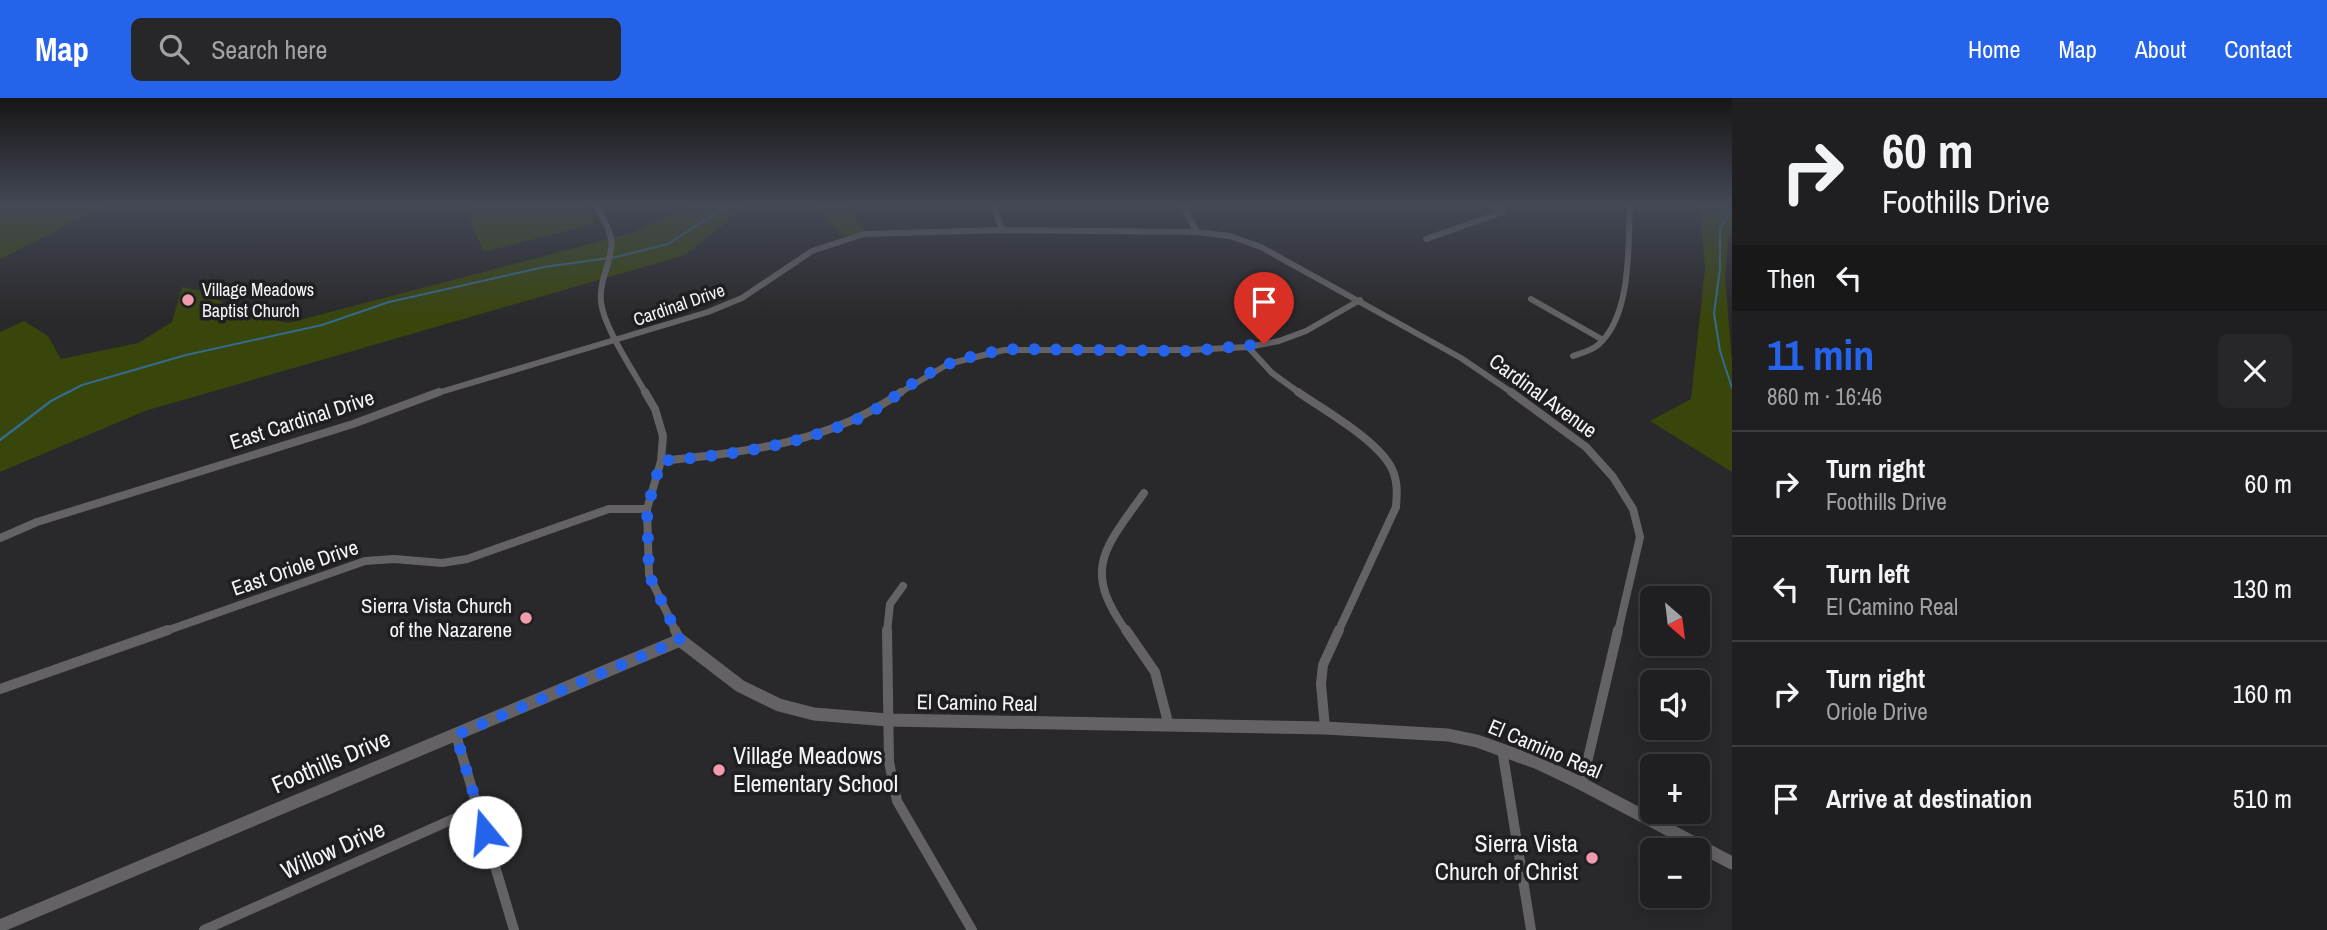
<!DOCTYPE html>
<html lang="en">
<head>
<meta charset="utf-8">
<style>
  :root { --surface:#1f1e20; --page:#272729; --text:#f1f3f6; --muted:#a1a2a5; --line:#3c3c3e; --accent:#2563eb }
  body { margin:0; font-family:"Archivo Narrow",sans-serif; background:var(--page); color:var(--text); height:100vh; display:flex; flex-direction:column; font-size:26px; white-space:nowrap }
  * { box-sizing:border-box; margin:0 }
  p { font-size:23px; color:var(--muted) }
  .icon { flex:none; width:38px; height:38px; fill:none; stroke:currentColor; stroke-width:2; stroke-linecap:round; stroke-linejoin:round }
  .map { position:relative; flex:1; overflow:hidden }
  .sheet { display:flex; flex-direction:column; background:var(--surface); width:595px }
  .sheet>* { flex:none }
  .guide { background:#1f1e20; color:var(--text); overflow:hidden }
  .needle { width:46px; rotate:152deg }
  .controls { position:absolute; left:1640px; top:488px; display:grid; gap:14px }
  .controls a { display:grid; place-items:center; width:70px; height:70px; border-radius:10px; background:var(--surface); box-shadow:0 4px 18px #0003,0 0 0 2px var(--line); font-size:35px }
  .pin { position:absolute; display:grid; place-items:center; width:60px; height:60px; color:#fff; margin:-72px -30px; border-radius:50% 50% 50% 0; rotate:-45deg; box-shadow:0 0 7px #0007 }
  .pin .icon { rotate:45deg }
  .me { position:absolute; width:77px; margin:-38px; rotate:343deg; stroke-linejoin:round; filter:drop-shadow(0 0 5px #0008) }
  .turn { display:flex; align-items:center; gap:24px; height:147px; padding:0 35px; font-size:32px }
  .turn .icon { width:91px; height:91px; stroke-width:2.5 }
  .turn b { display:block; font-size:49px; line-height:60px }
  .then { display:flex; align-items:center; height:66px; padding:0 35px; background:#0003; gap:14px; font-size:26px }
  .round { display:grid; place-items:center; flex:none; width:74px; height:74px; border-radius:10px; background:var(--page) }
  .summary { display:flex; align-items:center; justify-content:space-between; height:119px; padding:0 35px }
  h1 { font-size:42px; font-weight:700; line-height:52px; color:var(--accent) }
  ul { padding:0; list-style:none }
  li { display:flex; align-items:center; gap:21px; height:105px; padding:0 35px; border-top:2px solid var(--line) }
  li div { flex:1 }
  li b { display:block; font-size:26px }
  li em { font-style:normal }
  header { display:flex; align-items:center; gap:42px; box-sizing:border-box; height:98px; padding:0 35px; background:var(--accent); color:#fff }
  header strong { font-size:33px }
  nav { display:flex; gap:38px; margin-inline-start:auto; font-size:24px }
  .search { width:490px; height:63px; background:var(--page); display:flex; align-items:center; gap:18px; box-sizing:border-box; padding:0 24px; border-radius:10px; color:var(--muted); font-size:26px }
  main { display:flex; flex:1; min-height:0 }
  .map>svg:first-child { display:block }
</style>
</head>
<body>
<header>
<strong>Map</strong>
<div class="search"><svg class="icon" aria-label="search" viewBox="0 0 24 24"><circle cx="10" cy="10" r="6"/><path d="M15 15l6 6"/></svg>Search here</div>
<nav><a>Home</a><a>Map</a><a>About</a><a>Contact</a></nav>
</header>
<main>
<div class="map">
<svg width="1732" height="832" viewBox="0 0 1732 832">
  <rect width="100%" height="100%" fill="#29282a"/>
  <!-- green -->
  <path fill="#38450b" d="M 0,106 L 109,106 L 0,161 Z
    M 467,106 L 584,106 L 596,125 L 484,154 L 467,117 L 472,116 Z
    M 696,106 L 750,106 L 685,157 L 145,313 L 0,374 L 0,234 L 24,223 L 48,238 L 61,261 L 138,245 L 172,224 L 182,189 L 208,194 L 232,212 L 288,225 L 632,135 Z
    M 813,106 L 849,106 L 865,134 L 843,138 Z
    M 1708,106 L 1732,106 L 1732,131 L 1729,134 L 1725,178 L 1732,264 L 1732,374 L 1650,323 L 1691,301 L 1705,170 L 1700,110 Z"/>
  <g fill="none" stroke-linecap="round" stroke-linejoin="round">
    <!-- stream-far1 -->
    <path stroke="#336c90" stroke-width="2" d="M 1732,109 L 1720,131 L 1720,171 L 1714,215 L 1720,253 L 1732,290
      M 65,296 L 82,287 L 186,257 L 322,227 L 389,204 L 544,169 L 616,159 L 668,146 L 730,106"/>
    <!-- stream -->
    <path stroke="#336c90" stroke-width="2.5" d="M 0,342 L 51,303 L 68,294"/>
    <!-- street-far2 -->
    <path stroke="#646265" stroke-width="6" d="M 595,106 C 602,119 614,136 611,151 C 609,169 599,184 601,204 C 604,230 633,272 646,296
      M 993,106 L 1002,132
      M 1182,106 L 1197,134
      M 1426,141 L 1503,114 L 1489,106
      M 1531,201 L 1603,242
      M 1248,249 L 1272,275 L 1301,296
      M 1573,258 C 1581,255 1591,253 1598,247 C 1632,218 1628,147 1630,106
      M 434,296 L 708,214 L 742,200 L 812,153 L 864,136 L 1002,132 L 1197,134 L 1230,138 L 1261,149 L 1461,260 L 1514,296
      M 898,296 L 948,266 L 1004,252 L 1190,252 L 1248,249 L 1279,243 L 1306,233 L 1360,202"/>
    <!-- street-far1 -->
    <path stroke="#646265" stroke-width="8" d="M 645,294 L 655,311 L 663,338 L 661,363 L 647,411 L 649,477 L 676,534
      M 1298,294 C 1325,313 1378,342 1392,371 C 1398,384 1397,396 1396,409 L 1338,534
      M 1511,294 L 1586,349 L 1613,379 L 1633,411 L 1640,439 L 1618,534
      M 661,363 C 745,354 831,345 901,294
      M 0,440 L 37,424 L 353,326 L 439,294
      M 163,534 L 365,463 L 394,461 L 442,465 L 467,461 L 609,411 L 647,411
      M 887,534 L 890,506 L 903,488
      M 1127,534 C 1081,471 1105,450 1144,395"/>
    <!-- street -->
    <path stroke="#646265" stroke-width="10" d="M 675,532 L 680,542
      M 887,532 L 889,664 L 897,703 L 972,832
      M 1126,532 L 1155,574 L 1169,628
      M 0,591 L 168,532
      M 1325,630 L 1321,586 L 1323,567 L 1339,532
      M 456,637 L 514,832
      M 1502,651 L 1531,832
      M 1582,686 L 1618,532
      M 204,832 L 478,710"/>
    <!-- secondary -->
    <path stroke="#646265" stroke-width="13" d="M 0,828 L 680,542 L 740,588 L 779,607 L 814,616 L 888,622 L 1325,630 L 1448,637 L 1477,643 L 1538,665 L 1582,686 L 1732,765"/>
  </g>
  <!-- sky -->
  <linearGradient id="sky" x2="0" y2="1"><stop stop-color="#171617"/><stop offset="0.48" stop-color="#434855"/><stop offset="1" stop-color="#434855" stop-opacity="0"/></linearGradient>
  <rect width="1732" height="222" fill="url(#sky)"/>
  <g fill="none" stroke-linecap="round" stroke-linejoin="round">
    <!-- route -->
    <path stroke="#2563eb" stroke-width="12" stroke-dasharray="0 21.6" d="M 485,734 L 456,637 L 680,542 L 649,477 L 647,411 L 661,363 C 728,357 793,349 855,322 C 882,311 903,290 928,276 C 954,261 985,254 1015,251 L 1190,253 L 1264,246"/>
  </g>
  <!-- markers -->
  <g fill="#f29aae" stroke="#1f1e20" stroke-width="2.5">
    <circle cx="188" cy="202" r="7"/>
    <circle cx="526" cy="520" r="7"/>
    <circle cx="719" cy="672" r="7"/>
    <circle cx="1592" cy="760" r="7"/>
  </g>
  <g text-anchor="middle" stroke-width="7" stroke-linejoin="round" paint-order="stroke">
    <!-- far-poi labels -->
    <g font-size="18" fill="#f5f4f6" stroke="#1f1e20" text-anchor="start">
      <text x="202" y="198">Village Meadows<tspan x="202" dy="21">Baptist Church</tspan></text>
    </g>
    <!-- far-street labels -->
    <g font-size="18" fill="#f5f4f6" stroke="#1f1e20">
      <text transform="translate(679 207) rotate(-19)" y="6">Cardinal Drive</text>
    </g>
    <!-- street labels -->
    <g font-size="21" fill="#f5f4f6" stroke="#1f1e20">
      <text transform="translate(1543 298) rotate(36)" y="7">Cardinal Avenue</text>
      <text transform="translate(302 322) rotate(-18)" y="7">East Cardinal Drive</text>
      <text transform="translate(295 470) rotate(-19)" y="7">East Oriole Drive</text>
      <text transform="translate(977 605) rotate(1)" y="7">El Camino Real</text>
      <text transform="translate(1545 651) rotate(23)" y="7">El Camino Real</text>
    </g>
    <!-- poi labels -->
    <g font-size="21" fill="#f5f4f6" stroke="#1f1e20" text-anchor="end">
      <text x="512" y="515">Sierra Vista Church<tspan x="512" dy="24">of the Nazarene</tspan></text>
    </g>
    <!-- near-poi labels -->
    <g font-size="24" fill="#f5f4f6" stroke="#1f1e20" text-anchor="start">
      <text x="733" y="666">Village Meadows<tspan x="733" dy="28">Elementary School</tspan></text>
      <text x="1578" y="754" text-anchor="end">Sierra Vista<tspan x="1578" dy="28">Church of Christ</tspan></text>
    </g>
    <!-- near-street labels -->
    <g font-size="24" fill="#f5f4f6" stroke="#1f1e20">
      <text transform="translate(331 664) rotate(-23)" y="8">Foothills Drive</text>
      <text transform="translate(333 752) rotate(-24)" y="8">Willow Drive</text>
    </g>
  </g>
</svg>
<div class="controls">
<a><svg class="needle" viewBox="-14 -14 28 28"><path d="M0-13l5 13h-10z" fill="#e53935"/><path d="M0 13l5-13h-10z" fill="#a1a2a5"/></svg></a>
<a><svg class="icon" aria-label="sound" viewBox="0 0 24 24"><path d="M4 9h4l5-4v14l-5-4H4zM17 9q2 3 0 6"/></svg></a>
<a>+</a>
<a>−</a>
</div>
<div class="pin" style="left:1264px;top:246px;background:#d93025"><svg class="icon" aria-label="arrive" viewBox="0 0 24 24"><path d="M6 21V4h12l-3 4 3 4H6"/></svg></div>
<svg class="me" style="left:485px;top:734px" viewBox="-20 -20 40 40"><circle r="19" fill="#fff"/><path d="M0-13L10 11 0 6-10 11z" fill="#2563eb"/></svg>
</div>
<section class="sheet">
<div class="guide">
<div class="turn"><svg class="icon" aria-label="right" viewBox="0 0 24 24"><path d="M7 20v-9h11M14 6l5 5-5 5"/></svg><div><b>60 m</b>Foothills Drive</div></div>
<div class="then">Then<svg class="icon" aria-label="left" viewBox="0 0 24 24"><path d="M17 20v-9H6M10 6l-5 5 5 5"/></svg></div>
</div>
<div class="summary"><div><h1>11 min</h1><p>860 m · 16:46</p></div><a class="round"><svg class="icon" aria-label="close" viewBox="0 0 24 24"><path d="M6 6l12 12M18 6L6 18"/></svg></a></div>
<ul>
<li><svg class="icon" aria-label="right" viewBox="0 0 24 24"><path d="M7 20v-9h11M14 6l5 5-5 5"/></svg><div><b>Turn right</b><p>Foothills Drive</p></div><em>60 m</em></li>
<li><svg class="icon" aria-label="left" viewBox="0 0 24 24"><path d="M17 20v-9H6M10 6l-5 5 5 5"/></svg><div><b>Turn left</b><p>El Camino Real</p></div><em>130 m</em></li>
<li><svg class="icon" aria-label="right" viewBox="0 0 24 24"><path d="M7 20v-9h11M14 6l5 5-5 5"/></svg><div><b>Turn right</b><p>Oriole Drive</p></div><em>160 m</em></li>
<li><svg class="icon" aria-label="arrive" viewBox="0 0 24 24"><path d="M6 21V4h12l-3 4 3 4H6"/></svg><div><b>Arrive at destination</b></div><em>510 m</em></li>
</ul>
</section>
</main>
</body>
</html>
